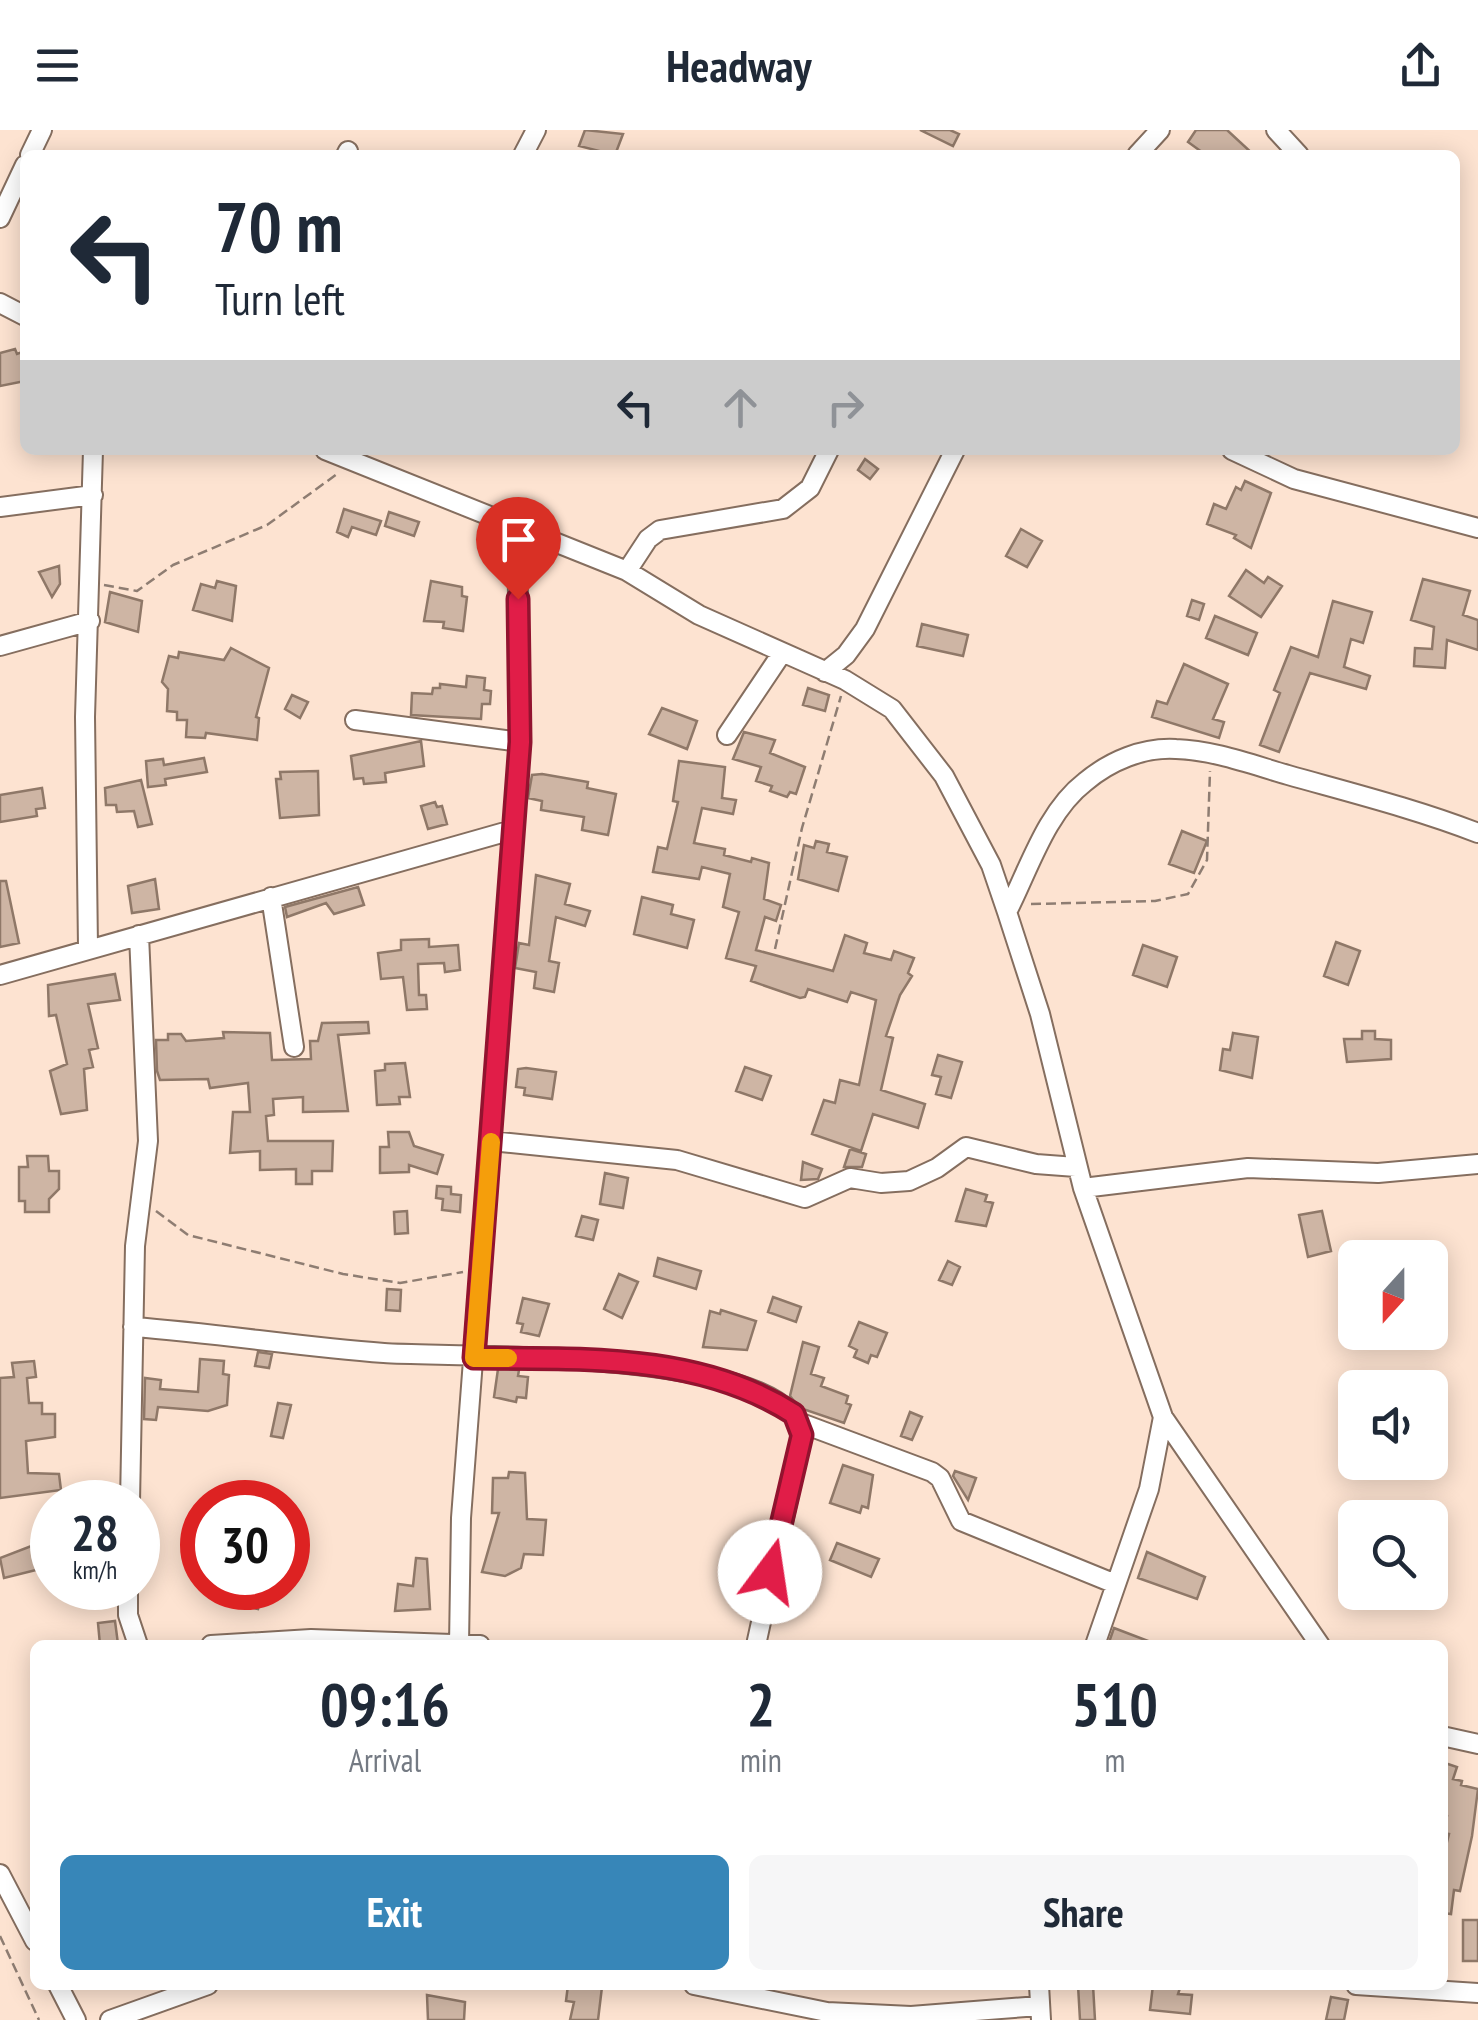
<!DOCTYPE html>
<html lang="en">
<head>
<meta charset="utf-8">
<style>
  :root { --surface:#fff; --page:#f6f6f7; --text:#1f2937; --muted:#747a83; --accent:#3786b8 }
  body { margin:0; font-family:"PT Sans Narrow",sans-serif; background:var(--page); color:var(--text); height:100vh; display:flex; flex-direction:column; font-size:38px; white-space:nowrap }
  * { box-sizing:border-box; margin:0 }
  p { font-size:32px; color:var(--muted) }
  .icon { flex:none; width:55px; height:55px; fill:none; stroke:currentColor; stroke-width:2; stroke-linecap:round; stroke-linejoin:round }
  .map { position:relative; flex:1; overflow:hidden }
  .panel { position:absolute; left:30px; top:1510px; width:1418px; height:350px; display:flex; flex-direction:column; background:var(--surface); border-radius:15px; box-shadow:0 5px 25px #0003 }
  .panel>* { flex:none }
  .banner { position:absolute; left:20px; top:20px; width:1440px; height:305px; border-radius:15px; box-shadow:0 5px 25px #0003; background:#fff; color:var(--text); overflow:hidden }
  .needle { width:65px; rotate:201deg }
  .controls { position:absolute; left:1338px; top:1110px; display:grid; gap:20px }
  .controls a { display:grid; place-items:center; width:110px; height:110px; border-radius:15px; background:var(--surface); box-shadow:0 5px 25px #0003; font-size:50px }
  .speed { position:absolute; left:30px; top:1350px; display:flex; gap:20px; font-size:50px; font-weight:700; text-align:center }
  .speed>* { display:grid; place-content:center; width:130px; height:130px; border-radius:50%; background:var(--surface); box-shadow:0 5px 25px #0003; line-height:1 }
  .speed small { font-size:25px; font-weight:400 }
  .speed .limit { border:15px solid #d22; background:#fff; color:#111 }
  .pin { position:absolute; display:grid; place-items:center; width:85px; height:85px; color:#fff; margin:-102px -42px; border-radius:50% 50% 50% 0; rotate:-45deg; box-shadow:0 0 10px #0007 }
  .pin .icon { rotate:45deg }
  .me { position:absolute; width:110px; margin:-55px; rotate:14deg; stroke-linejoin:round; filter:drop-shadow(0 0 8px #0008) }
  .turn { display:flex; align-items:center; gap:35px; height:210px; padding:0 30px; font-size:45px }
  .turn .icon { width:130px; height:130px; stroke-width:2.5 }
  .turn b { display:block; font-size:70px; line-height:85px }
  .lanes { display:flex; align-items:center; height:95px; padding:0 30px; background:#0003; justify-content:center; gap:50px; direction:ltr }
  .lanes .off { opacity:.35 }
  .eta { display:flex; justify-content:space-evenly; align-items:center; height:170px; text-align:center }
  .eta b { font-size:60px; font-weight:700; line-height:70px }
  .button { display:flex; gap:20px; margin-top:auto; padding:20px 30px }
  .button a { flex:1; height:115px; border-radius:15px; background:var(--accent); color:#fff; font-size:40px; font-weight:700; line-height:115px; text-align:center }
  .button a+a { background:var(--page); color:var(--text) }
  header { display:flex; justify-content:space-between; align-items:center; height:130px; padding:0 30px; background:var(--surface); font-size:45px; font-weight:700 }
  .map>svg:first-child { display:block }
</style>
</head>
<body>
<header><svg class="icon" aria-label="menu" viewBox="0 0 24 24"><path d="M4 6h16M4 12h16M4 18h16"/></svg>Headway<svg class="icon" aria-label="share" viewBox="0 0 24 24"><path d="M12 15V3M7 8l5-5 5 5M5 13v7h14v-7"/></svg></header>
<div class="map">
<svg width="1478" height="1890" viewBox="0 0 1478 1890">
  <rect width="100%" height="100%" fill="#fde3d1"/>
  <!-- building -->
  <path fill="#ceb5a4" stroke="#8f7868" stroke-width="2.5" d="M 585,0 L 623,4 L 615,25 L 579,16 Z
    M 920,0 L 950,0 L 959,4 L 953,16 Z
    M 1196,0 L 1227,0 L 1254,25 L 1206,25 L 1188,12 Z
    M 15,219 L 17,224 L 25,221 L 25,251 L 0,256 L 0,223 Z
    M 865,329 L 878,339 L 870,349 L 858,340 Z
    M 1245,351 L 1271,363 L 1251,418 L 1234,408 L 1236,405 L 1207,394 L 1214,374 L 1226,379 L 1236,357 L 1241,360 Z
    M 344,379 L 381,391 L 376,405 L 352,397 L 348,407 L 337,402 Z
    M 389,382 L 419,392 L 414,406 L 385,396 Z
    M 1021,399 L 1042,411 L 1027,437 L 1006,426 Z
    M 59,436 L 60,454 L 52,467 L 39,442 Z
    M 1246,440 L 1264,453 L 1268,447 L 1282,456 L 1261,487 L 1229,466 Z
    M 1423,449 L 1470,461 L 1463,485 L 1478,490 L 1478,520 L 1447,510 L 1445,538 L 1414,536 L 1415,518 L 1432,519 L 1434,497 L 1411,490 Z
    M 217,451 L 236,456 L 232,491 L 193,480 L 201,454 L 215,458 Z
    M 431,451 L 462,457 L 462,466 L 467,467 L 463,501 L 443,498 L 444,492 L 424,491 Z
    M 110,462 L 142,471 L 138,502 L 105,492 Z
    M 1192,470 L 1204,474 L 1199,490 L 1187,486 Z
    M 1333,471 L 1372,482 L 1363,513 L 1351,509 L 1344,537 L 1370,546 L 1366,559 L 1310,543 L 1279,622 L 1260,615 L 1280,563 L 1274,560 L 1291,517 L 1318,527 Z
    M 1215,486 L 1257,503 L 1248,525 L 1206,508 Z
    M 922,494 L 968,505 L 963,526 L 917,516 Z
    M 231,518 L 269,538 L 256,587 L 259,588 L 257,610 L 206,603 L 205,608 L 186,607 L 187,590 L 177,590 L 177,582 L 167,581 L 168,559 L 162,552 L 169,526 L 178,528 L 179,522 L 224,530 Z
    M 1184,534 L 1228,554 L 1213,589 L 1224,592 L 1219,608 L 1152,587 L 1157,571 L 1167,574 Z
    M 467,546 L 485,548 L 484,560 L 491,561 L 490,574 L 482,574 L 481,589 L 411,585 L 412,563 L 432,564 L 433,558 L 440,558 L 440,554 L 466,557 Z
    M 808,558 L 829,565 L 825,581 L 803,575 Z
    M 292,565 L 308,572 L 300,588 L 285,579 Z
    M 662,578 L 697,591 L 687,619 L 649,604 Z
    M 744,602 L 775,610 L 770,623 L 805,637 L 796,664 L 790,662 L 787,667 L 770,661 L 772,656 L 756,651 L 761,637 L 733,629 Z
    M 421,611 L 424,636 L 385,643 L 386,652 L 364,654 L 363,648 L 354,649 L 351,626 Z
    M 204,628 L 207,642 L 165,649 L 166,655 L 148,657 L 146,631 L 163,629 L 164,635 Z
    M 679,631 L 725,637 L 722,668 L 736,670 L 733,684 L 702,678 L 694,713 L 725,719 L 724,725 L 751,732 L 752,728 L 769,733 L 764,769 L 781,775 L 776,791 L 765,787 L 756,820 L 833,841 L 845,805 L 867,813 L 864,823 L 891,830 L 894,821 L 914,828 L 908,843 L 912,846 L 900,865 L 886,906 L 893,908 L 881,960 L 925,974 L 918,998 L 873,984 L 861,1021 L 812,1004 L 824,970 L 835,973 L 840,950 L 859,955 L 876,870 L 851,862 L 847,872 L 808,859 L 805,867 L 800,868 L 751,851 L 756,836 L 726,828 L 739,782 L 723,777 L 730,744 L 702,737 L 699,749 L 653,742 L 658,717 L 667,719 L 678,672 L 673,671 Z
    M 318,641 L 319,685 L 280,688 L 276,649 L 281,649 L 280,642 Z
    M 542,644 L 588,652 L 587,658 L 616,664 L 608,705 L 582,700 L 584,687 L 541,680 L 542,671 L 528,668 L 532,645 Z
    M 141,650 L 152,694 L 138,697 L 134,681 L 117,682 L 116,675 L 106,675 L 105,658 Z
    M 42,658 L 45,678 L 36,679 L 37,686 L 0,692 L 0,665 Z
    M 435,672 L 437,677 L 442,676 L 447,694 L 428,699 L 421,676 Z
    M 1182,701 L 1207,711 L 1194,743 L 1169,734 Z
    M 816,711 L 829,714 L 827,722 L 847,727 L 838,761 L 798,749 L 804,715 L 814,718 Z
    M 536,745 L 570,754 L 565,774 L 590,781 L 585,796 L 556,787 L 549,831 L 559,833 L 554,862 L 534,858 L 536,842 L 515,838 L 519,813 L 529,815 Z
    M 155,749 L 159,779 L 132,783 L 128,756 Z
    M 0,751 L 6,751 L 19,813 L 0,817 Z
    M 358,757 L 364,775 L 334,784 L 326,773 L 287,787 L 285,777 Z
    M 642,767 L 673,775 L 671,784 L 694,790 L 687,818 L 634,804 Z
    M 429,809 L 429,817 L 458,815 L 460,840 L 445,842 L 444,833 L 418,834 L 419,865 L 426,865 L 427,879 L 407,880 L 403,847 L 381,849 L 378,823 L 401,820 L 401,810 Z
    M 1336,812 L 1360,821 L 1348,855 L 1324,846 Z
    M 1143,815 L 1177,827 L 1167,857 L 1133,845 Z
    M 115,844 L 120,870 L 88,874 L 98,918 L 89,920 L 93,937 L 84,939 L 87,980 L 61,984 L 50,941 L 67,934 L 56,885 L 49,886 L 48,855 Z
    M 368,892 L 369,903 L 338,905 L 348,981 L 303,982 L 303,967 L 273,969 L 274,985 L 266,986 L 268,1011 L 333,1011 L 332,1041 L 312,1041 L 312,1054 L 296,1054 L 296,1039 L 260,1040 L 260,1021 L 230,1023 L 233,982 L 250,982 L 248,953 L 210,958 L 208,949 L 160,950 L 157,941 L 156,910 L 168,910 L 168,904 L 181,904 L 186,911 L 224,908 L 223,902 L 270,903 L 272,930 L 311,929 L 310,911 L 318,911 L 322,893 Z
    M 1362,901 L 1375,901 L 1375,909 L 1391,910 L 1391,929 L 1347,932 L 1344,909 L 1362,909 Z
    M 1233,903 L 1258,907 L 1252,948 L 1220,940 L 1223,919 L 1230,920 Z
    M 938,925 L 962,932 L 951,968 L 936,964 L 941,947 L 932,945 Z
    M 405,933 L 410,967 L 399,967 L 400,974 L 377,975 L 375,941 L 385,940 L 385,934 Z
    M 745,937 L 771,946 L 762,970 L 736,961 Z
    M 526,938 L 556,942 L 552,969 L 524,965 L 525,958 L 516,957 L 518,939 Z
    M 388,1002 L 409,1002 L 414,1016 L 443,1025 L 437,1044 L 409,1035 L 409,1042 L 380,1043 L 380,1017 L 389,1017 Z
    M 850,1019 L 866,1024 L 862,1037 L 844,1037 Z
    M 27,1026 L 48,1026 L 49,1041 L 59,1041 L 59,1059 L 49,1069 L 49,1082 L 25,1082 L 25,1071 L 19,1071 L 19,1037 L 28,1037 Z
    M 803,1032 L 822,1039 L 818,1049 L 801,1050 Z
    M 605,1043 L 628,1048 L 623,1078 L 600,1074 Z
    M 437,1056 L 451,1057 L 451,1064 L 461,1065 L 460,1082 L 442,1080 L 443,1069 L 436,1068 Z
    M 966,1059 L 987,1065 L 985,1071 L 993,1073 L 986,1096 L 956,1091 Z
    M 407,1081 L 408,1103 L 395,1104 L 394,1082 Z
    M 1322,1081 L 1331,1121 L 1308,1127 L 1299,1085 Z
    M 582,1086 L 598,1090 L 593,1110 L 576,1106 Z
    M 658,1128 L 701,1141 L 696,1159 L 654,1146 Z
    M 948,1131 L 960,1137 L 952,1155 L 939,1150 Z
    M 619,1144 L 638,1152 L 622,1188 L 604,1179 Z
    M 387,1159 L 401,1160 L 400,1181 L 386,1180 Z
    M 773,1167 L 801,1177 L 796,1192 L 768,1182 Z
    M 523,1168 L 549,1174 L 539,1206 L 521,1202 L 523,1194 L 517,1193 Z
    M 721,1180 L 756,1191 L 747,1220 L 703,1217 L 710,1181 L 720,1184 Z
    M 859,1192 L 887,1203 L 877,1227 L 871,1225 L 868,1233 L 854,1227 L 857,1220 L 849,1216 Z
    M 803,1212 L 819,1217 L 811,1244 L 824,1248 L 821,1256 L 848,1266 L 846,1273 L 851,1275 L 844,1293 L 800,1278 L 790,1266 Z
    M 258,1222 L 272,1224 L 269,1238 L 255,1236 Z
    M 200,1229 L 224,1231 L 223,1244 L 229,1245 L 227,1275 L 208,1281 L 158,1277 L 156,1290 L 144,1289 L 145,1248 L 161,1250 L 160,1259 L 198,1262 Z
    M 34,1231 L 36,1247 L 27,1248 L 29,1273 L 42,1273 L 42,1284 L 55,1284 L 55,1307 L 26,1311 L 28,1343 L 59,1344 L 61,1360 L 0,1368 L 0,1248 L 14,1247 L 12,1233 Z
    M 498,1239 L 519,1240 L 518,1246 L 528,1247 L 526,1268 L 517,1267 L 516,1272 L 494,1267 Z
    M 278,1273 L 291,1275 L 283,1308 L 271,1306 Z
    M 910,1282 L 922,1287 L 912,1310 L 901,1306 Z
    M 843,1335 L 873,1345 L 868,1378 L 862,1376 L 860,1383 L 830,1373 Z
    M 955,1341 L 976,1348 L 968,1370 L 953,1346 Z
    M 509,1342 L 525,1343 L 527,1389 L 546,1390 L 543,1425 L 524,1424 L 521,1438 L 505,1446 L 482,1442 L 499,1383 L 492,1383 L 493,1348 L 508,1348 Z
    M 837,1413 L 879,1429 L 871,1447 L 830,1430 Z
    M 34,1415 L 35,1420 L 51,1416 L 52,1436 L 4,1448 L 0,1428 Z
    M 1147,1422 L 1205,1447 L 1197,1469 L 1138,1448 Z
    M 416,1428 L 427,1429 L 430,1479 L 395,1481 L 398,1454 L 413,1456 Z
    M 227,1458 L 263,1458 L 258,1479 L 224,1472 Z
    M 115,1491 L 118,1514 L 100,1515 L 98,1493 Z
    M 1114,1498 L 1156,1514 L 1155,1515 L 1108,1515 Z
    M 1442,1632 L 1457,1637 L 1453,1649 L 1462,1651 L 1461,1655 L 1478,1659 L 1472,1706 L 1460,1761 L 1454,1760 L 1451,1784 L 1442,1783 L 1442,1732 L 1449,1704 L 1444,1703 L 1447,1686 L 1442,1685 Z
    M 1463,1790 L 1478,1790 L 1478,1831 L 1463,1831 Z
    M 568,1855 L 602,1857 L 598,1890 L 570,1890 L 574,1872 L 566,1871 Z
    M 1078,1855 L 1093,1855 L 1095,1890 L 1080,1890 Z
    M 1153,1855 L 1181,1855 L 1178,1864 L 1192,1865 L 1190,1884 L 1150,1880 Z
    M 427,1865 L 465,1872 L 464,1890 L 428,1890 Z
    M 1331,1867 L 1348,1870 L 1344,1890 L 1326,1890 Z"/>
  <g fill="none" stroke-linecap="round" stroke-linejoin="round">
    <!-- minor casing -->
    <g stroke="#856e5f" stroke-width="22">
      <path id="minor" d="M 1276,0 L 1299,25
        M 30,25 L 42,0
        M 346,25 L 348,21
        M 523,25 L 536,0
        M 1137,25 L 1160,0
        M 0,88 L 25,35
        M 0,173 L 25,186
        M 325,320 L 627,441 L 699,485 L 845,550 L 892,579 L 944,646 L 991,735 L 1007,782 L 1040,884 L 1083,1058 L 1163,1287 L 1149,1359 L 1095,1515
        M 1232,320 L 1294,349 L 1478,398
        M 0,377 L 93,365
        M 627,441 L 648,409 L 660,400 L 783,379 L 810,358 L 829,320
        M 0,516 L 90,491
        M 825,542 L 846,525 L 865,499 L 955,320
        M 355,590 L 520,612
        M 727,605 L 782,523
        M 271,767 L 294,917
        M 1007,782 C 1029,739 1046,682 1085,652 C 1110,631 1143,617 1176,619 C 1213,620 1253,635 1288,645 C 1352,663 1416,679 1478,703
        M 88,817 L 85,587 L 93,320
        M 0,845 L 512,700
        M 491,1011 L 677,1030 L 805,1068 L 850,1048 L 881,1053 L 909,1051 L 937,1038 L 966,1017 L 1036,1034 L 1076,1037
        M 1083,1058 L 1248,1038 L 1378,1043 L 1478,1034
        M 133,1197 C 217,1203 300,1217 384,1223 C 453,1228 792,1217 802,1305 L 756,1515
        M 1163,1287 L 1320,1515
        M 801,1293 L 932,1342 L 940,1348 L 961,1391 L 1113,1453
        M 130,1372 L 135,1116 L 148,1011 L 139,805
        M 128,1458 L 128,1485 L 138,1515
        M 211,1515 L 311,1509 L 480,1515
        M 459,1515 L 461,1388 L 520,612 L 517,396
        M 1442,1606 L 1478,1614
        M 0,1744 L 35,1811
        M 58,1855 L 76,1890
        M 694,1855 L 827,1882 L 911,1886 L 1039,1876
        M 1039,1855 L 1041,1890
        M 1356,1855 L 1478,1863
        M 110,1890 L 208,1855"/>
    </g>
    <!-- path -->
    <path stroke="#8e7d72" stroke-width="2.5" stroke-dasharray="10 5" stroke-linecap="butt" d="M 104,455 L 137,461 L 173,435 L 267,395 L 337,344
      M 1031,774 L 1155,771 L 1188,764 L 1207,730 L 1210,641
      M 775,819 L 802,698 L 841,566
      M 156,1081 L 188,1105 L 343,1144 L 400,1153 L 463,1142
      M 0,1806 L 39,1890"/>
    <!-- minor -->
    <use href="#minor" stroke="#fff" stroke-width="18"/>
  </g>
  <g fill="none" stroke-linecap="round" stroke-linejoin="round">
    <!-- route casing -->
    <g stroke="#92132f" stroke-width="25">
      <path id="route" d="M 518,469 L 520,612 L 474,1228 C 582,1229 699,1223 794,1284 L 802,1305 L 770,1442"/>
    </g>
    <!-- route -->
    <use href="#route" stroke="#e11d48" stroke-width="18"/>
    <!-- slow -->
    <path stroke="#f59e0b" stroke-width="18" d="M 491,1012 L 474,1228 L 508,1228"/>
  </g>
</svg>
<div class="controls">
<a><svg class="needle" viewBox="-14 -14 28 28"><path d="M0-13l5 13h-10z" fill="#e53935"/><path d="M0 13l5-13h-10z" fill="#747a83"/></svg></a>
<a><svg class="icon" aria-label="sound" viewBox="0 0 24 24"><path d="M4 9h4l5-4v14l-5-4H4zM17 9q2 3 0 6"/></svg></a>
<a><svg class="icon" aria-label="search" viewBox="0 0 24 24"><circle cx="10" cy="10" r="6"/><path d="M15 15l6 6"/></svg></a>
</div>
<div class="speed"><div>28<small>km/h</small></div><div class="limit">30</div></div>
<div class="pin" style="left:518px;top:469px;background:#d93025"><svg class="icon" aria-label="arrive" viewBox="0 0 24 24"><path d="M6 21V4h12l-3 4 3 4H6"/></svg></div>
<svg class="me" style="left:770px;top:1442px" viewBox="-20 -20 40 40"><circle r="19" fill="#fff"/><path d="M0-13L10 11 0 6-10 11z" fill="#e11d48"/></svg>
<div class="banner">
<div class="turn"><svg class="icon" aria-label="left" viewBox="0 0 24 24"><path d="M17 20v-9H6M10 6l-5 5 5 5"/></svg><div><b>70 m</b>Turn left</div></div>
<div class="lanes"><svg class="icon" aria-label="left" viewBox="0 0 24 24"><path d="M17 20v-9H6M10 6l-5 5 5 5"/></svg><svg class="icon off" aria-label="ahead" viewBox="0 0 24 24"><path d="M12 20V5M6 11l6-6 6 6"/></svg><svg class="icon off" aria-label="right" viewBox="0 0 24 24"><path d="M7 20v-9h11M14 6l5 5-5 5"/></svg></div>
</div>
<section class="panel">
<div class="eta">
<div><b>09:16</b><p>Arrival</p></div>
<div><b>2</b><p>min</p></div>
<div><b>510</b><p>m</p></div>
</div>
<div class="button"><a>Exit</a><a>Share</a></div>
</section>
</div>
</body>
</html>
